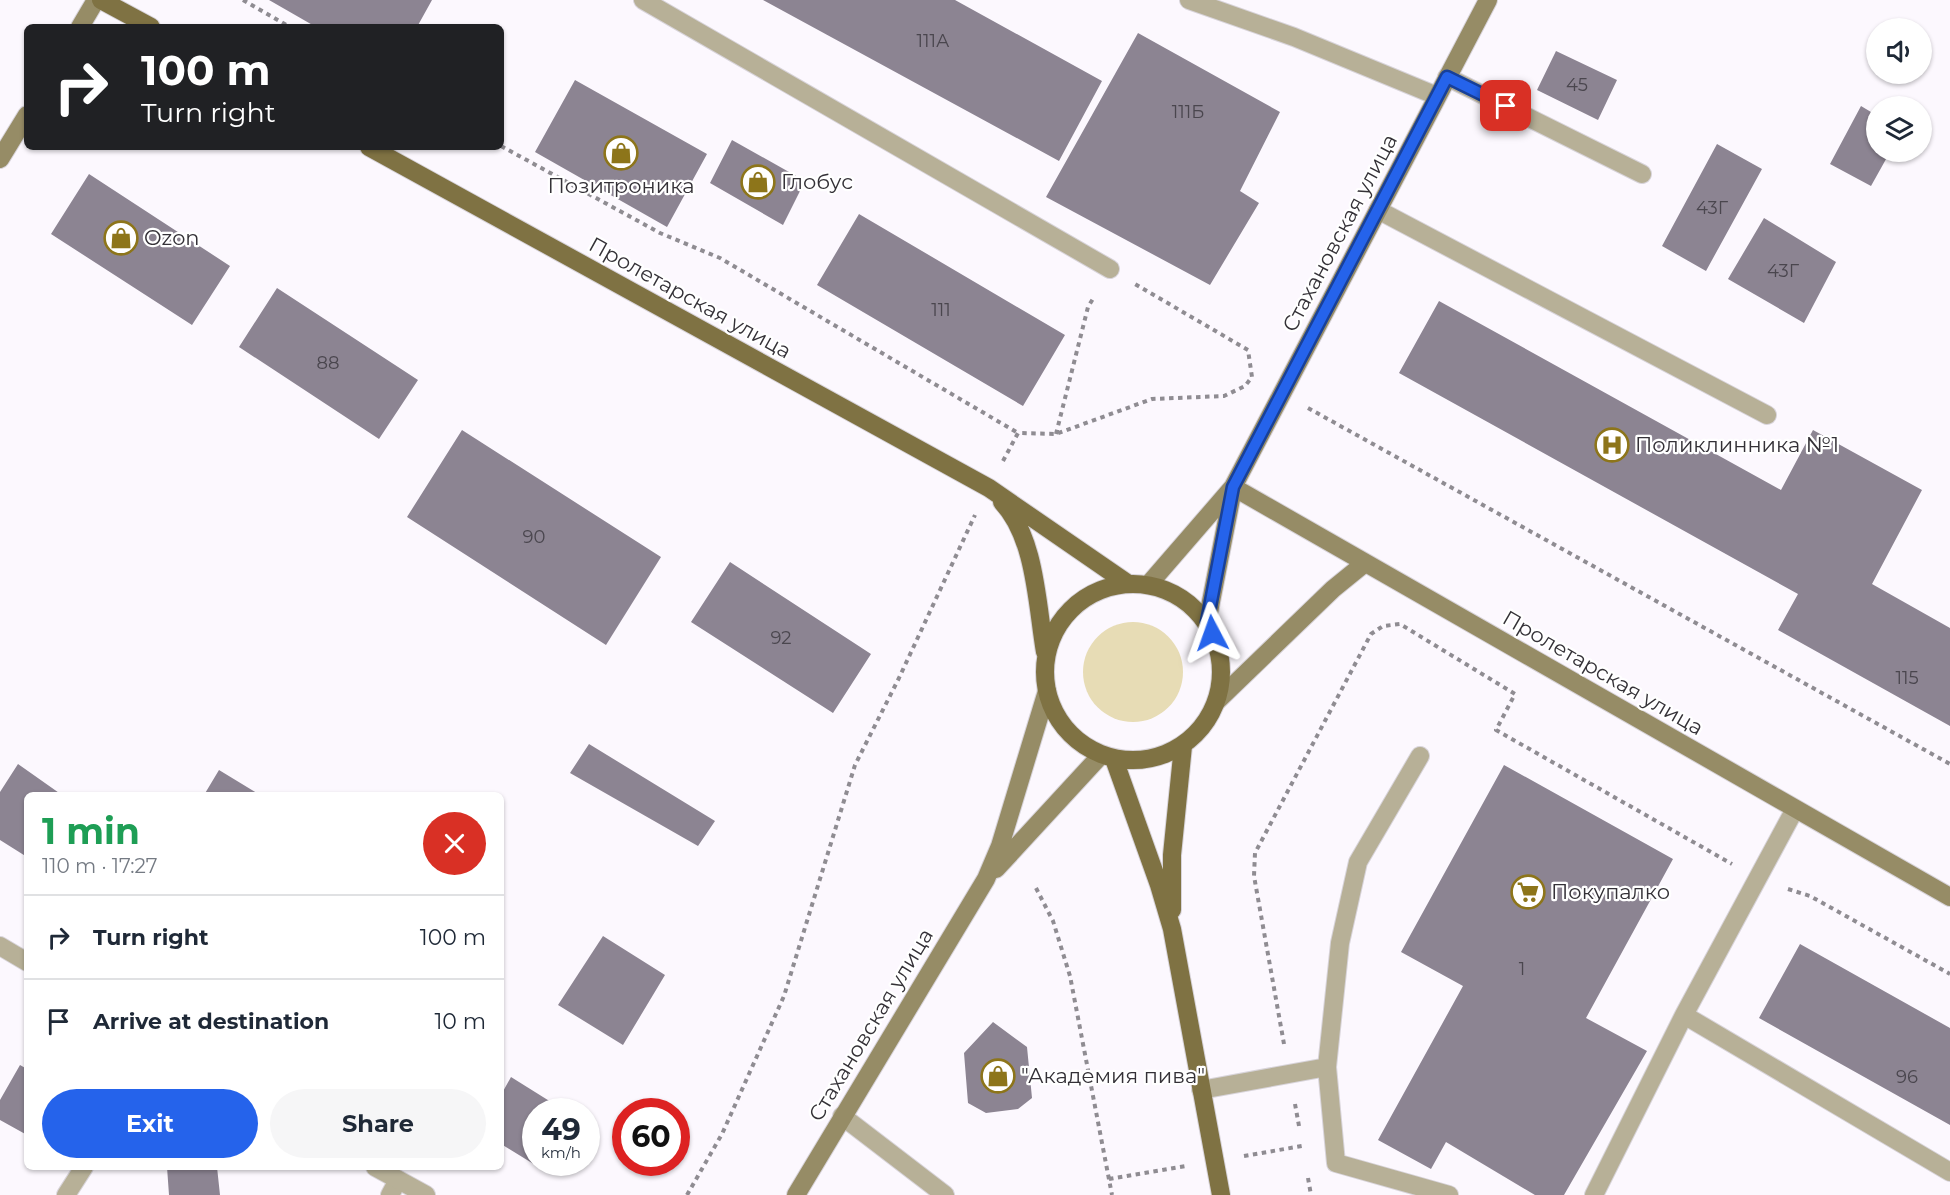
<!DOCTYPE html>
<html lang="en">
<head>
<meta charset="utf-8">
<style>
  :root { --surface:#fff; --page:#f6f6f7; --text:#1f2937; --muted:#747a83; --line:#e0e1e3; --accent:#2563eb }
  body { margin:0; font-family:Montserrat,sans-serif; background:var(--page); color:var(--text); height:100vh; display:flex; flex-direction:column; font-size:22px; white-space:nowrap }
  * { box-sizing:border-box; margin:0 }
  p { font-size:20px; color:var(--muted) }
  .icon { flex:none; width:33px; height:33px; fill:none; stroke:currentColor; stroke-width:2; stroke-linecap:round; stroke-linejoin:round }
  .map { position:relative; flex:1; overflow:hidden }
  .drawer { position:absolute; left:24px; top:792px; width:480px; height:378px; display:flex; flex-direction:column; background:var(--surface); border-radius:9px; box-shadow:0 2px 4px #0004 }
  .drawer>* { flex:none }
  .top-card { position:absolute; left:24px; top:24px; width:480px; height:126px; border-radius:9px; box-shadow:0 2px 4px #0004; background:#202124; color:#fff; overflow:hidden }
  .fabs { position:absolute; left:1866px; top:18px; display:grid; gap:12px }
  .fabs a { display:grid; place-items:center; width:66px; height:66px; border-radius:50%; background:var(--surface); box-shadow:0 2px 4px #0004; font-size:30px }
  .speed { position:absolute; left:522px; top:1098px; display:flex; gap:12px; font-size:30px; font-weight:700; text-align:center }
  .speed>* { display:grid; place-content:center; width:78px; height:78px; border-radius:50%; background:var(--surface); box-shadow:0 2px 4px #0004; line-height:1 }
  .speed small { font-size:15px; font-weight:400 }
  .speed .limit { border:9px solid #d22; background:#fff; color:#111 }
  .pin { position:absolute; display:grid; place-items:center; width:51px; height:51px; color:#fff; margin:-26px; border-radius:12px; box-shadow:0 3px 9px #0006 }
  .me { position:absolute; width:66px; margin:-33px; rotate:356deg; stroke-linejoin:round; filter:drop-shadow(0 0 4px #0008) }
  .turn { display:flex; align-items:center; gap:21px; height:126px; padding:0 18px; font-size:27px }
  .turn .icon { width:78px; height:78px; stroke-width:2.5 }
  .turn b { display:block; font-size:42px; line-height:51px }
  .round { display:grid; place-items:center; flex:none; width:63px; height:63px; border-radius:32px; background:var(--page) }
  .headline { display:flex; align-items:center; justify-content:space-between; height:102px; padding:0 18px }
  h1 { font-size:36px; font-weight:700; line-height:45px; color:#1e9e55 }
  .primary-button { display:flex; gap:12px; margin-top:auto; padding:12px 18px }
  .primary-button a { flex:1; height:69px; border-radius:36px; background:var(--accent); color:#fff; font-size:24px; font-weight:700; line-height:69px; text-align:center }
  .primary-button a+a { background:var(--page); color:var(--text) }
  ul { padding:0; list-style:none }
  li { display:flex; align-items:center; gap:18px; height:84px; padding:0 18px; border-top:2px solid var(--line) }
  li div { flex:1 }
  li b { display:block; font-size:22px }
  li em { font-style:normal }
  .map>svg:first-child { display:block }
</style>
</head>
<body>
<div class="map">
<svg width="1950" height="1195" viewBox="0 0 1950 1195">
  <rect width="100%" height="100%" fill="#fcf8fe"/>
  <!-- green -->
  <path fill="#e7dcb5" d="M1083 672a50 50 0 1 1 100 0a50 50 0 1 1-100 0Z"/>
  <!-- building -->
  <path fill="#8c8492" d="M 269,0 L 432,0 L 417,27 L 316,27 Z
    M 763,0 L 955,0 L 1102,81 L 1059,161 Z
    M 1138,33 L 1280,112 L 1240,191 L 1259,203 L 1210,285 L 1046,197 Z
    M 1556,51 L 1617,80 L 1598,120 L 1537,90 Z
    M 575,80 L 707,154 L 667,227 L 535,152 Z
    M 1861,106 L 1876,115 L 1876,152 L 1890,152 L 1871,186 L 1830,164 Z
    M 732,140 L 805,181 L 783,225 L 710,183 Z
    M 1717,144 L 1762,169 L 1706,271 L 1662,246 Z
    M 89,174 L 230,266 L 192,325 L 51,234 Z
    M 859,214 L 1065,335 L 1023,406 L 817,285 Z
    M 1764,218 L 1836,262 L 1804,323 L 1728,279 Z
    M 277,288 L 418,380 L 379,439 L 239,347 Z
    M 1439,301 L 1781,490 L 1813,430 L 1922,490 L 1872,584 L 1950,628 L 1950,726 L 1778,630 L 1798,594 L 1399,373 Z
    M 462,430 L 661,557 L 606,645 L 407,517 Z
    M 730,562 L 871,654 L 833,713 L 691,622 Z
    M 589,744 L 715,821 L 698,846 L 570,773 Z
    M 18,764 L 62,795 L 27,795 L 27,857 L 0,840 L 0,792 Z
    M 1504,765 L 1673,859 L 1586,1018 L 1647,1051 L 1564,1195 L 1535,1195 L 1446,1142 L 1431,1169 L 1378,1140 L 1463,986 L 1401,952 Z
    M 219,770 L 260,795 L 204,795 Z
    M 603,936 L 665,975 L 623,1045 L 558,1005 Z
    M 1800,944 L 1950,1028 L 1950,1125 L 1759,1018 Z
    M 993,1022 L 1027,1047 L 1032,1098 L 1018,1109 L 986,1113 L 968,1103 L 964,1053 Z
    M 20,1065 L 27,1069 L 27,1135 L 0,1120 L 0,1100 Z
    M 511,1077 L 567,1112 L 536,1112 L 536,1162 L 550,1162 L 545,1171 L 501,1144 L 501,1095 Z
    M 167,1167 L 217,1167 L 220,1195 L 169,1195 Z"/>
  <g fill="none" stroke-linecap="round" stroke-linejoin="round">
    <!-- lane casing -->
    <g stroke="#d8d4da" stroke-width="20">
      <path id="lane" d="M 643,0 L 1110,269
        M 1189,0 L 1294,37 L 1437,96
        M 1447,77 L 1642,174
        M 1378,210 L 1767,415
        M 1420,756 L 1358,862 L 1340,943 L 1327,1067 L 1336,1163 L 1449,1195
        M 1684,1015 L 1795,809
        M 1201,1090 L 1327,1067
        M 842,1116 L 945,1195
        M 390,1195 L 398,1180
        M 1594,1195 L 1684,1015 L 1950,1172"/>
    </g>
    <!-- street casing -->
    <g stroke="#d8d4da" stroke-width="20">
      <path id="street" d="M 0,946 L 27,962
        M 375,1167 L 426,1195
        M 66,1195 L 84,1167"/>
    </g>
    <!-- secondary casing -->
    <g stroke="#d8d4da" stroke-width="20">
      <path id="secondary" d="M 80,27 L 96,0
        M 0,159 L 27,115
        M 1233,487 L 1950,897
        M 1149,584 L 1233,487 L 1488,0
        M 1207,622 L 1233,489
        M 1217,701 L 1333,589 L 1365,563
        M 996,869 L 1101,755
        M 796,1195 L 986,879 L 1000,846 L 1047,691"/>
    </g>
    <!-- primary casing -->
    <g stroke="#d8d4da" stroke-width="20">
      <path id="primary" d="M 101,0 L 151,27
        M 369,147 L 989,488 L 1127,583
        M 1002,502 C 1036,538 1037,606 1045,652
        M1045 672a88 88 0 1 1 176 0a88 88 0 1 1-176 0Z
        M 1114,759 L 1159,885 L 1172,929 L 1221,1195
        M 1172,910 L 1172,855 L 1183,746"/>
    </g>
    <!-- path -->
    <path stroke="#8f8c92" stroke-width="4" stroke-dasharray="4.5 4.5" stroke-linecap="butt" d="M 243,0 L 290,27
      M 501,146 L 660,233 L 720,258 L 1018,433
      M 1308,408 L 1950,764
      M 1056,434 L 1088,307 L 1094,297
      M 1003,461 L 1018,433 L 1056,434 L 1152,399 L 1224,396 L 1245,386 L 1252,377 L 1248,350 L 1135,284
      M 1036,888 L 1053,921 L 1070,976 L 1112,1195
      M 1788,889 L 1810,896 L 1950,974
      M 1284,1044 L 1254,876 L 1255,853 L 1371,634 L 1383,626 L 1400,624 L 1515,694 L 1496,730 L 1732,864
      M 1295,1104 L 1299,1126
      M 1244,1156 L 1302,1146
      M 1308,1178 L 1311,1195
      M 1109,1179 L 1186,1166
      M 687,1195 L 722,1134 L 784,996 L 855,765 L 899,678 L 975,515"/>
    <!-- lane -->
    <use href="#lane" stroke="#b7b097" stroke-width="18"/>
    <!-- street -->
    <use href="#street" stroke="#b7b097" stroke-width="18"/>
    <!-- secondary -->
    <use href="#secondary" stroke="#968c66" stroke-width="18"/>
    <!-- primary -->
    <use href="#primary" stroke="#7f7243" stroke-width="18"/>
  </g>
  <g fill="none" stroke-linecap="round" stroke-linejoin="round">
    <!-- route casing -->
    <g stroke="#184099" stroke-width="15">
      <path id="route" d="M 1212,633 L 1207,622 L 1233,487 L 1447,77 L 1506,106"/>
    </g>
    <!-- route -->
    <use href="#route" stroke="#2563eb" stroke-width="10"/>
  </g>
  <!-- icons -->
  <defs>
    <g id="shop-ring" transform="scale(1.725)"><circle r="9.5" fill="#fff" stroke="#8d751a" stroke-width="1.5"/><path d="M-5-2.5h2.3a2.7 3.5 0 0 1 5.4 0H5L5.5 6h-11ZM-1.5-2.5h3a1.5 2.3 0 0 0-3 0Z" fill="#8d751a"/></g>
    <g id="hospital-ring" transform="scale(1.725)"><circle r="9.5" fill="#fff" stroke="#8d751a" stroke-width="1.5"/><path d="M-5-5h3v3.5h4V-5h3V5h-3V1.5h-4V5h-3Z" fill="#8d751a"/></g>
    <g id="supermarket-ring" transform="scale(1.725)"><circle r="9.5" fill="#fff" stroke="#8d751a" stroke-width="1.5"/><path d="M-6-5.5h2.5l.6 2H6L4.5 2H-2.5L-4.4-4H-6ZM-1.5 3.2a1.3 1.3 0 1 0 .1 0ZM3 3.2a1.3 1.3 0 1 0 .1 0Z" fill="#8d751a"/></g>
  </defs>
  <g fill-rule="evenodd">
    <use href="#shop-ring" x="621" y="153"/>
    <use href="#shop-ring" x="758" y="182"/>
    <use href="#shop-ring" x="121" y="238"/>
    <use href="#hospital-ring" x="1612" y="445"/>
    <use href="#supermarket-ring" x="1528" y="892"/>
    <use href="#shop-ring" x="998" y="1076"/>
  </g>
  <g text-anchor="middle" stroke-width="4.5" stroke-linejoin="round" paint-order="stroke">
    <!-- number labels -->
    <g font-size="18" fill="#4a464e">
      <text x="933" y="47">111А</text>
      <text x="1577" y="91">45</text>
      <text x="1188" y="118">111Б</text>
      <text x="1712" y="214">43Г</text>
      <text x="1783" y="277">43Г</text>
      <text x="941" y="316">111</text>
      <text x="328" y="369">88</text>
      <text x="534" y="543">90</text>
      <text x="781" y="644">92</text>
      <text x="1907" y="684">115</text>
      <text x="1522" y="975">1</text>
      <text x="1907" y="1083">96</text>
    </g>
    <!-- poi labels -->
    <g font-size="21" fill="#343137" stroke="#fff" text-anchor="start">
      <text x="781" y="189">Глобус</text>
      <text x="621" y="193" text-anchor="middle">Позитроника</text>
      <text x="144" y="245">Ozon</text>
      <text x="1635" y="452">Поликлинника №1</text>
      <text x="1551" y="899">Покупалко</text>
      <text x="1021" y="1083">"Академия пива"</text>
    </g>
    <!-- street labels -->
    <g font-size="21" fill="#343137" stroke="#fff">
      <text transform="translate(1340 233) rotate(-62)" y="7">Стахановская улица</text>
      <text transform="translate(690 298) rotate(29)" y="7">Пролетарская улица</text>
      <text transform="translate(1603 673) rotate(30)" y="7">Пролетарская улица</text>
      <text transform="translate(871 1025) rotate(-59)" y="7">Стахановская улица</text>
    </g>
  </g>
</svg>
<div class="fabs">
<a><svg class="icon" aria-label="sound" viewBox="0 0 24 24"><path d="M4 9h4l5-4v14l-5-4H4zM17 9q2 3 0 6"/></svg></a>
<a><svg class="icon" aria-label="layers" viewBox="0 0 24 24"><path d="M12 4l9 5-9 5-9-5zM3 14l9 5 9-5"/></svg></a>
</div>
<div class="speed"><div>49<small>km/h</small></div><div class="limit">60</div></div>
<div class="pin" style="left:1506px;top:106px;background:#d93025"><svg class="icon" aria-label="arrive" viewBox="0 0 24 24"><path d="M6 21V4h12l-3 4 3 4H6"/></svg></div>
<svg class="me" style="left:1212px;top:633px" viewBox="-20 -20 40 40"><path d="M0-17L14 15 0 8-14 15z" fill="#2563eb" stroke="#fff" stroke-width="4"/></svg>
<div class="top-card">
<div class="turn"><svg class="icon" aria-label="right" viewBox="0 0 24 24"><path d="M7 20v-9h11M14 6l5 5-5 5"/></svg><div><b>100 m</b>Turn right</div></div>
</div>
<section class="drawer">
<div class="headline"><div><h1>1 min</h1><p>110 m · 17:27</p></div><a class="round" style="background:#d93025;color:#fff"><svg class="icon" aria-label="close" viewBox="0 0 24 24"><path d="M6 6l12 12M18 6L6 18"/></svg></a></div>
<ul>
<li><svg class="icon" aria-label="right" viewBox="0 0 24 24"><path d="M7 20v-9h11M14 6l5 5-5 5"/></svg><div><b>Turn right</b></div><em>100 m</em></li>
<li><svg class="icon" aria-label="arrive" viewBox="0 0 24 24"><path d="M6 21V4h12l-3 4 3 4H6"/></svg><div><b>Arrive at destination</b></div><em>10 m</em></li>
</ul>
<div class="primary-button"><a>Exit</a><a>Share</a></div>
</section>
</div>
</body>
</html>
